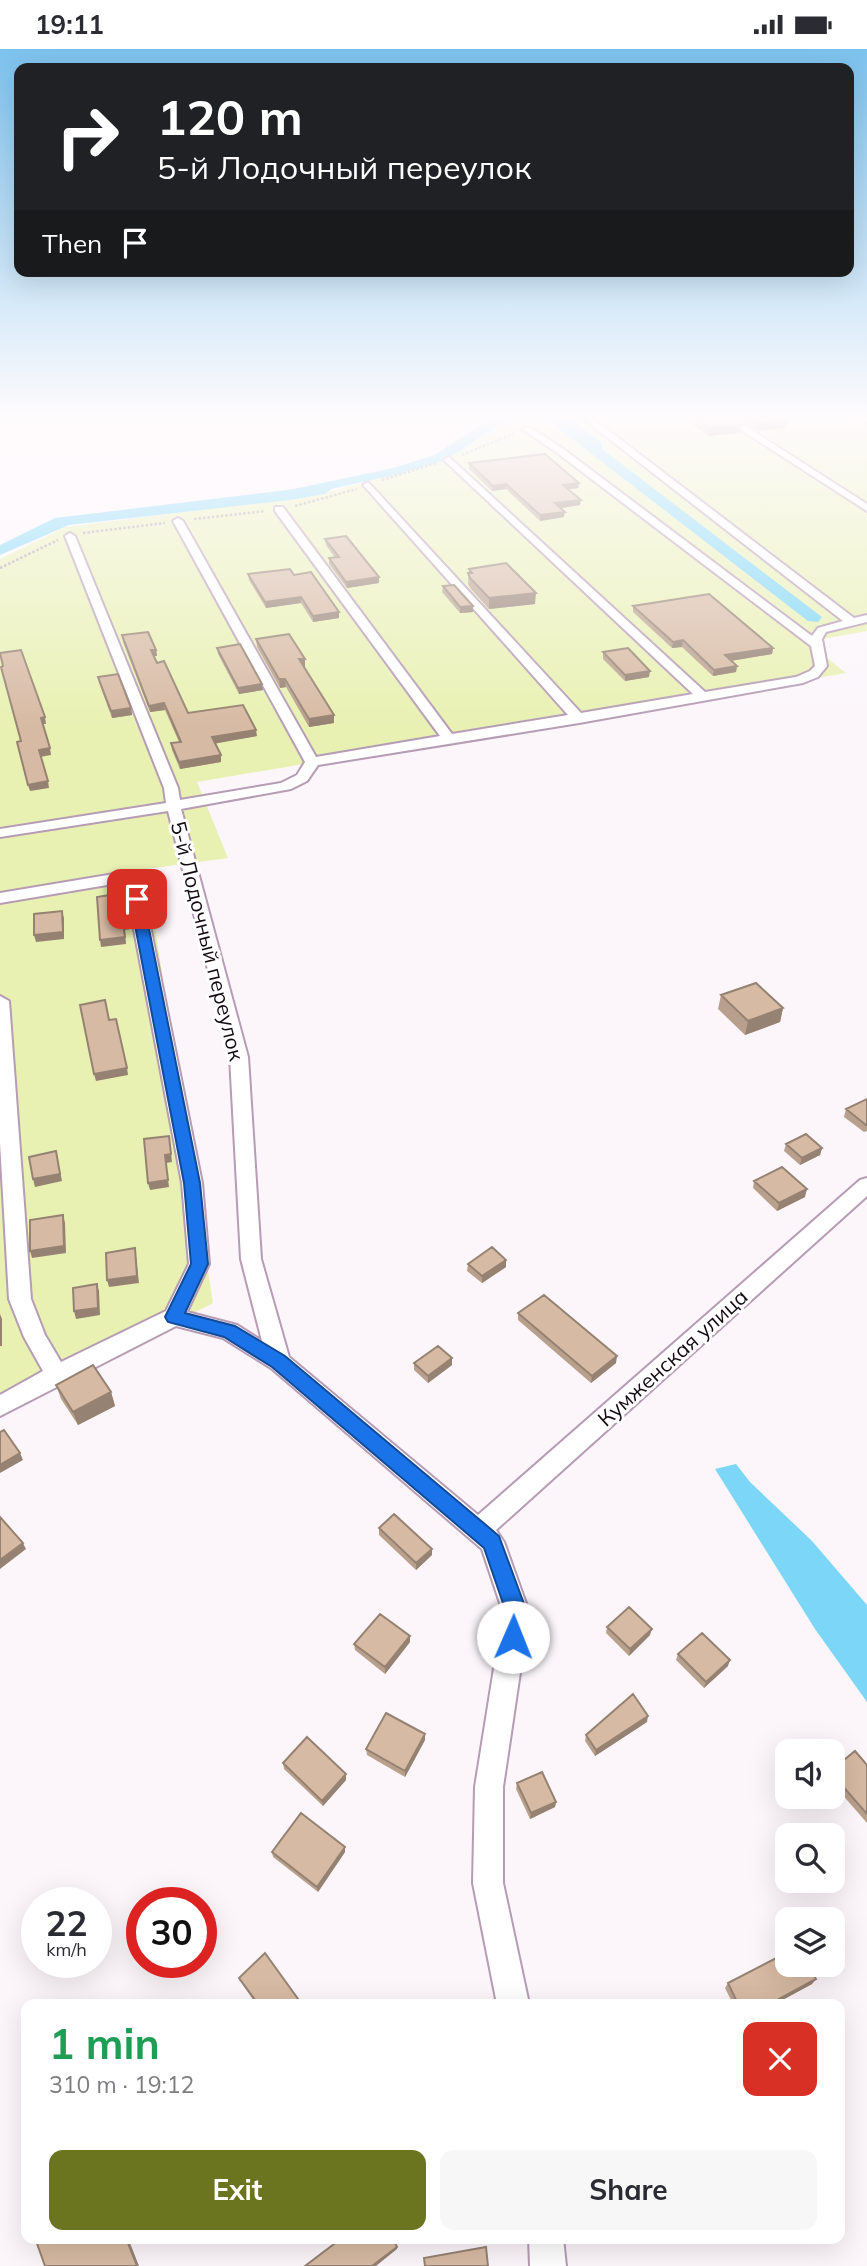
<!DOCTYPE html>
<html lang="en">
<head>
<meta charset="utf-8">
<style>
  :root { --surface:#fff; --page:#f7f7f7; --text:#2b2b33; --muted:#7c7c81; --accent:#6b751f }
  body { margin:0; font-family:Mulish,sans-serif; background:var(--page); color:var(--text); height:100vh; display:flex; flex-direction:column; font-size:26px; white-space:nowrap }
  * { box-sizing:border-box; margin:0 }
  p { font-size:23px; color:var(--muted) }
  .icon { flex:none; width:38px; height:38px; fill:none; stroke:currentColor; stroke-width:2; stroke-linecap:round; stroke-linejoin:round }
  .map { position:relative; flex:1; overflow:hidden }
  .panel { position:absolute; left:21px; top:1950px; width:824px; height:245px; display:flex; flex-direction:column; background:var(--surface); border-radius:14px; box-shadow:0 7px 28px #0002 }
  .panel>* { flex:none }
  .banner { position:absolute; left:14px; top:14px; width:840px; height:214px; border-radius:14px; box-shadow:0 7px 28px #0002; background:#202124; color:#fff; overflow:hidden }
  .tools { position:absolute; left:775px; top:1690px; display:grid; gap:14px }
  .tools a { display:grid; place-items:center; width:70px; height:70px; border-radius:14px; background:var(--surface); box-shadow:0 7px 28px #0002; font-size:35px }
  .speed { position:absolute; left:21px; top:1838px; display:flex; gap:14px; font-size:35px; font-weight:700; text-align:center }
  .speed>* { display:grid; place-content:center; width:91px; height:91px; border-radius:50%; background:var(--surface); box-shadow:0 7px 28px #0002; line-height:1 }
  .speed small { font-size:18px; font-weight:400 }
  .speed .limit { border:10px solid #d22; background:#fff; color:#111 }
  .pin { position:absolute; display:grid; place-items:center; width:60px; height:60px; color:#fff; margin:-30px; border-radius:14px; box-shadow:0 4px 10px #0006 }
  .me { position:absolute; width:77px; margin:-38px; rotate:1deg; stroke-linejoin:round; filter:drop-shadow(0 0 5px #0008) }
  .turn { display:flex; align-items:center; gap:24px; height:147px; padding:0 28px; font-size:32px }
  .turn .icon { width:91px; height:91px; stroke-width:2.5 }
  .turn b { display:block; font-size:49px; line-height:60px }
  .then { display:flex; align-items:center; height:66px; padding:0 28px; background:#0003; gap:14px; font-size:26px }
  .round { display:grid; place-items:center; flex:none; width:74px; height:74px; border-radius:14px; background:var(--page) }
  .summary { display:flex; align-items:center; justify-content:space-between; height:119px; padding:0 28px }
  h1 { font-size:42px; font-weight:700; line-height:52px; color:#1e9e55 }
  .action { display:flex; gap:14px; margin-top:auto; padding:14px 28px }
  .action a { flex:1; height:80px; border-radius:14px; background:var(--accent); color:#fff; font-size:28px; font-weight:700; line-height:80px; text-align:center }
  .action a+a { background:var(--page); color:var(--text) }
  .status { display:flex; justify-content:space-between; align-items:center; height:49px; padding:0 35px; background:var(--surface); direction:ltr }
  .status svg { height:19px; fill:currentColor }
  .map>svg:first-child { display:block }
</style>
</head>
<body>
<div class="status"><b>19:11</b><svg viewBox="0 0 49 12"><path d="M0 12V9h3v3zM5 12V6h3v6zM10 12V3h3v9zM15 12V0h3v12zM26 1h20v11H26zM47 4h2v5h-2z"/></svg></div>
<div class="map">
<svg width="867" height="2217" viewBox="0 0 867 2217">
  <rect width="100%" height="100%" fill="#fcf6fb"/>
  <!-- green -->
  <path fill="#e8f1b2" d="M 516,368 L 867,368 L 867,582 L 807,593 L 846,624 L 197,733 L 228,809 L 146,820 L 213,1254 L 0,1365 L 0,510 L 66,478 L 318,446 L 444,411 Z"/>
  <!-- water -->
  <path fill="#7bd6f7" d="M 544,368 L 571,370 L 602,394 L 602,400 L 822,568 L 818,573 L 808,572 Z
    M 489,375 L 497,378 L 446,410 L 435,411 L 433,407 L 479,377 Z
    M 321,437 L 333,439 L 325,445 L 290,451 L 69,476 L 0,506 L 0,496 L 55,469 Z
    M 736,1415 L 750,1433 L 812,1492 L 867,1556 L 867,1653 L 815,1580 L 715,1420 Z"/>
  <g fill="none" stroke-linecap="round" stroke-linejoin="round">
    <!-- canal -->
    <path fill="#7bd6f7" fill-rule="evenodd" d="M 496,368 L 510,368 L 446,411 L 395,426 L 293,448 L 287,444 L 289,441 L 393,419 L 438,405 Z"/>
    <!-- street casing -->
    <g stroke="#b69cb4" stroke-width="4">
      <path id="street" d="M 581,368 L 591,368 L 854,569 L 867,566 L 867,573 L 826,583 L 822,590 L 827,617 L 818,628 L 803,634 L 579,674 L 318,716 L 307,732 L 291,740 L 181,760 L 248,1008 L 261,1210 L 289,1308 L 478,1466 L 860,1131 L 867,1129 L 867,1147 L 496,1481 L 504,1493 L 529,1563 L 503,1738 L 503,1834 L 529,1955 L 497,1955 L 473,1834 L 475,1738 L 503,1563 L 482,1500 L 271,1319 L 223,1289 L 176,1277 L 0,1367 L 0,1346 L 43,1322 L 24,1288 L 9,1250 L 0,1094 L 0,947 L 9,952 L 31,1250 L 45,1286 L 61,1313 L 166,1262 L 189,1215 L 182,1134 L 125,833 L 0,854 L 0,844 L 132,822 L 140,827 L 202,1134 L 209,1215 L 187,1263 L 237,1276 L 262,1292 L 241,1210 L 230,1008 L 168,762 L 0,788 L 0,780 L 166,754 L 164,739 L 65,487 L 70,484 L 75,487 L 178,739 L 180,751 L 281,734 L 297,726 L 305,713 L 173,472 L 178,469 L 183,472 L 316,708 L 440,687 L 275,462 L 275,458 L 283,458 L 452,685 L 568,666 L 365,438 L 363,436 L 368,433 L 581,664 L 693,645 L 446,413 L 444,411 L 449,408 L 705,643 L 796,628 L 810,622 L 815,617 L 811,597 L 556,403 L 522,380 L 529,378 L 562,399 L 812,587 L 818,579 L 843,572 Z
        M 721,368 L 731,368 L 867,455 L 867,462 Z
        M 858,368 L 867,368 L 867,374 Z
        M 529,2189 L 563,2189 L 566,2217 L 530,2217 Z"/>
    </g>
    <!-- path -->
    <path stroke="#a9a2a8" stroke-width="2.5" stroke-dasharray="2.5 2" stroke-linecap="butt" d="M 462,406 L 515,384
      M 382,431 L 437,414
      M 295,457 L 357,440
      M 194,470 L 265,462
      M 83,484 L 165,474
      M 0,519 L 58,491"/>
    <!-- street -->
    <use href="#street" fill="#fff" fill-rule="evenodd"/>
  </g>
  <!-- wall -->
  <path fill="#b9a08c" d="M 682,368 L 729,368 L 740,384 L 709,387 Z
    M 736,368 L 781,368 L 786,372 L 785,379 L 757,382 Z
    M 469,414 L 579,434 L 578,439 L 569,440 L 580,456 L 560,459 L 564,468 L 540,472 L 506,440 L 492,442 L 469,420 Z
    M 325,490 L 379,528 L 379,534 L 347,539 L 329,515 L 329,509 L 335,509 L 326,496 Z
    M 469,520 L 535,555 L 489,560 L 470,539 L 468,535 Z
    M 248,525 L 294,526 L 339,569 L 313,573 L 301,554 L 266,559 L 249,531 Z
    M 443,537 L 473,563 L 460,564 L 442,543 Z
    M 633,557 L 773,599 L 772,605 L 731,612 L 737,617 L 736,623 L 713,627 L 682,598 L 672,599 L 633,563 Z
    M 122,586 L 156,601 L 157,607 L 154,607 L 157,614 L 188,664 L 257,687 L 215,694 L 221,713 L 180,720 L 172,701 L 171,694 L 179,693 L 165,661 L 150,663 L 123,593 Z
    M 256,590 L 305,618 L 304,618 L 334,674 L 309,678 L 286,638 L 280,639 L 257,598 Z
    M 217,599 L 262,635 L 263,641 L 239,645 L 218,605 Z
    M 603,603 L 649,628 L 625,632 L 603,610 Z
    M 98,628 L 131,659 L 132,666 L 112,669 L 99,634 Z
    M 721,946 L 783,959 L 780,973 L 745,986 L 718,960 Z
    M 867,1050 L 867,1082 L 864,1083 L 844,1068 L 846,1060 Z
    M 786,1095 L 822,1099 L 820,1106 L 800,1116 L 784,1102 Z
    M 754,1132 L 805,1148 L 777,1162 L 753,1139 Z
    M 506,1211 L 506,1218 L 482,1234 L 467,1222 L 468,1215 Z
    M 518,1264 L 616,1314 L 591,1334 L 518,1271 Z
    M 414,1314 L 452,1316 L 428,1334 L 414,1321 Z
    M 56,1336 L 111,1343 L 115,1357 L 78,1376 L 61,1350 Z
    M 379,1479 L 432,1506 L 416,1521 L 379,1486 Z
    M 607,1578 L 650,1586 L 629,1607 L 606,1584 Z
    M 410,1593 L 385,1625 L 355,1601 L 354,1595 Z
    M 678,1605 L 728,1617 L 704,1639 L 676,1611 Z
    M 647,1673 L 595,1707 L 585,1692 L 586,1686 Z
    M 425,1691 L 405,1728 L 367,1706 L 366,1700 Z
    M 283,1714 L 346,1725 L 346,1731 L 323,1757 L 284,1720 Z
    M 867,1716 L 867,1774 L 833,1735 L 833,1720 Z
    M 517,1734 L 556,1753 L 555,1758 L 530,1770 L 516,1740 Z
    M 272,1803 L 345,1803 L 318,1843 L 273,1808 Z
    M 239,1929 L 299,1954 L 256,1955 L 241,1933 Z
    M 728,1934 L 812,1935 L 775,1955 L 733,1955 L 725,1939 Z"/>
  <!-- shaded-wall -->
  <path fill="#968272" d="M 786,372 L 785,379 L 757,382 L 758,374 Z
    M 741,376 L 740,384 L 709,387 L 710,379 Z
    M 579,434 L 578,439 L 563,441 L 563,436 Z
    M 506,435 L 506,440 L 492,442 L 493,437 Z
    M 581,451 L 580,456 L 555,460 L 555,454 Z
    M 565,463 L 564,468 L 540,472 L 540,466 Z
    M 379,528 L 379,534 L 347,539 L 346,533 Z
    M 536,544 L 535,555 L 489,560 L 489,549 Z
    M 301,548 L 301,554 L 266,559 L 265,553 Z
    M 473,557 L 473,563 L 460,564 L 460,558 Z
    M 339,563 L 339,569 L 313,573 L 313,567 Z
    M 683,591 L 682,598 L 672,599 L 673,593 Z
    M 773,599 L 772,605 L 724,613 L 725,606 Z
    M 151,601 L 156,601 L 157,607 L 152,607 Z
    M 299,610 L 305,610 L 305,618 L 300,619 Z
    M 737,617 L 736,623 L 713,627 L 714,621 Z
    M 650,622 L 649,628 L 625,632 L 625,626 Z
    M 279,630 L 285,630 L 286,638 L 280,639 Z
    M 262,635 L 263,641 L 239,645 L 238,639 Z
    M 164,654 L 165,661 L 150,663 L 149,657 Z
    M 131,659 L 132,666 L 112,669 L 111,662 Z
    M 334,666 L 334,674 L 309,678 L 309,670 Z
    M 45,668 L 46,675 L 42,675 L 41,669 Z
    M 256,681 L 257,687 L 213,695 L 212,688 Z
    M 50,699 L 51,706 L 40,708 L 39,701 Z
    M 221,706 L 221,713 L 180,720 L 179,713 Z
    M 48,732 L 49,739 L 30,742 L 28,736 Z
    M 62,862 L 64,869 L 64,890 L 36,893 L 34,886 Z
    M 130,873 L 131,880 L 125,881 L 126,895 L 101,898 L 100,891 L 123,874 Z
    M 783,959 L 780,973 L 745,986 L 748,972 Z
    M 127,1019 L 128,1026 L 96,1032 L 94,1025 Z
    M 170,1094 L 172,1113 L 166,1114 L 169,1138 L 150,1141 L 148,1134 L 165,1106 Z
    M 822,1099 L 820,1106 L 800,1116 L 802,1109 Z
    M 56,1102 L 62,1132 L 35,1138 L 33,1130 Z
    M 807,1140 L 805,1148 L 777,1162 L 779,1154 Z
    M 63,1166 L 65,1174 L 66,1204 L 32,1209 L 30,1202 Z
    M 135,1199 L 139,1234 L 109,1238 L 107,1231 Z
    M 506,1211 L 506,1218 L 482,1234 L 482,1227 Z
    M 97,1235 L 99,1242 L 100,1266 L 76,1270 L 74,1262 Z
    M 0,1265 L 2,1270 L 2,1297 L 0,1297 Z
    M 617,1307 L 616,1314 L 591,1334 L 592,1327 Z
    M 452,1309 L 452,1316 L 428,1334 L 428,1327 Z
    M 111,1343 L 115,1357 L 78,1376 L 73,1363 Z
    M 20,1404 L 23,1411 L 0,1424 L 0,1416 Z
    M 23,1494 L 26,1500 L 0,1520 L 0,1511 Z
    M 432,1500 L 432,1506 L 416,1521 L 416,1514 Z
    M 652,1580 L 650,1586 L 629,1607 L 630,1600 Z
    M 410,1587 L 410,1593 L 385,1625 L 385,1618 Z
    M 730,1611 L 728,1617 L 704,1639 L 706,1633 Z
    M 648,1667 L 647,1673 L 595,1707 L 596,1701 Z
    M 425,1685 L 425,1691 L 405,1728 L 405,1722 Z
    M 346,1725 L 346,1731 L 323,1757 L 322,1752 Z
    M 556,1753 L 555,1758 L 530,1770 L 531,1764 Z
    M 345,1798 L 345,1803 L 318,1843 L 317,1838 Z
    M 816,1930 L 812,1935 L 775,1955 L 770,1955 Z
    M 126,2189 L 128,2189 L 139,2217 L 137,2217 Z
    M 397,2198 L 397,2200 L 376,2217 L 372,2217 Z"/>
  <!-- building -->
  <path fill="#d7baa3" stroke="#968272" stroke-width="2" d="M 694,368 L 729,368 L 741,376 L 710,379 Z
    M 748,368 L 781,368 L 786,372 L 758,374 Z
    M 545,405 L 579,434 L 563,436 L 581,451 L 555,454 L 565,463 L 540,466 L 506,435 L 493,437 L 469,414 Z
    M 346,487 L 379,528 L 346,533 L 329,509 L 339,508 L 325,490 Z
    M 506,514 L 536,544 L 489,549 L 470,529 L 468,524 L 472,524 L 469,520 Z
    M 290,520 L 294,526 L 311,523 L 339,563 L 313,567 L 301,548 L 265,553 L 248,525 Z
    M 454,536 L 473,557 L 460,558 L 443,537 Z
    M 709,545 L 773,599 L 725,606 L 737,617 L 714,621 L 683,591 L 673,593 L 633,557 Z
    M 148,583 L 156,601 L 151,601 L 157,614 L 164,612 L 188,664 L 243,656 L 256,681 L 212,688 L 221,706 L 179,713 L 171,694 L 181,693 L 164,654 L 149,657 L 122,586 Z
    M 289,585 L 305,610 L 299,610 L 334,666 L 309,670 L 285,630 L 279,630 L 256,590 Z
    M 240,595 L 262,635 L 238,639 L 217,599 Z
    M 628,599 L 650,622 L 625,626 L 603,603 Z
    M 21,601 L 45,668 L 41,669 L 50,699 L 39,701 L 48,732 L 28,736 L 17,693 L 21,692 L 1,618 L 3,617 L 0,604 Z
    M 118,625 L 131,659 L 111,662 L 98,628 Z
    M 122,834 L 130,873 L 123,874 L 125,888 L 100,891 L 97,848 L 110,846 L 109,835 Z
    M 62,862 L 63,883 L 34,886 L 34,865 Z
    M 756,934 L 783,959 L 748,972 L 721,946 Z
    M 105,951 L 109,971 L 116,970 L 127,1019 L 94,1025 L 80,956 Z
    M 867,1050 L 867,1076 L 866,1076 L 846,1060 Z
    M 806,1085 L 822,1099 L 802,1109 L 786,1095 Z
    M 169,1087 L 171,1105 L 165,1106 L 168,1131 L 148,1134 L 144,1090 Z
    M 56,1102 L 60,1125 L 33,1130 L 29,1108 Z
    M 782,1118 L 807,1140 L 779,1154 L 754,1132 Z
    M 63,1166 L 64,1197 L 30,1202 L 30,1171 Z
    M 492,1198 L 506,1211 L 482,1227 L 468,1215 Z
    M 135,1199 L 137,1227 L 107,1231 L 106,1204 Z
    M 97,1235 L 98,1259 L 74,1262 L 73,1239 Z
    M 544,1246 L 617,1307 L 592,1327 L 518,1264 Z
    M 438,1297 L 452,1309 L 428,1327 L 414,1314 Z
    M 93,1316 L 111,1343 L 73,1363 L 56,1336 Z
    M 4,1381 L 20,1404 L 0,1416 L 0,1383 Z
    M 394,1465 L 432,1500 L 416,1514 L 379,1479 Z
    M 0,1468 L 23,1494 L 0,1511 Z
    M 629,1558 L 652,1580 L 630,1600 L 607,1578 Z
    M 380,1565 L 410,1587 L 385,1618 L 354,1595 Z
    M 702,1584 L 730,1611 L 706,1633 L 678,1605 Z
    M 633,1645 L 648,1667 L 596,1701 L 586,1686 Z
    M 386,1664 L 425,1685 L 405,1722 L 366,1700 Z
    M 307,1688 L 346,1725 L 322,1752 L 283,1714 Z
    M 855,1702 L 867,1716 L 867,1765 L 833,1726 L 833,1720 Z
    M 542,1723 L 556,1753 L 531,1764 L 517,1734 Z
    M 301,1764 L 345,1798 L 317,1838 L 272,1803 Z
    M 788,1903 L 788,1916 L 808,1916 L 816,1930 L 770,1955 L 738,1955 L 728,1934 Z
    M 265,1904 L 298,1950 L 293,1955 L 258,1955 L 239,1929 Z
    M 35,2189 L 126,2189 L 137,2217 L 45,2217 Z
    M 342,2189 L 393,2189 L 397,2198 L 372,2217 L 305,2217 Z
    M 486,2198 L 488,2217 L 425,2217 L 424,2209 Z"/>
  <!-- sky -->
  <linearGradient id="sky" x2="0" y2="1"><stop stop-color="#7cc2ee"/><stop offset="0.54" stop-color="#fefbfd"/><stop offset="1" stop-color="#fefbfd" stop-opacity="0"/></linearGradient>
  <rect width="867" height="678" fill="url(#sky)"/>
  <!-- route -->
  <path fill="#1a73e8" stroke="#114b97" stroke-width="2" d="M 137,846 L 143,850 L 200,1134 L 208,1215 L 185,1264 L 235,1277 L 285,1307 L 499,1487 L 527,1563 L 520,1595 L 513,1598 L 505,1595 L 502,1588 L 506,1563 L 484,1499 L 272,1318 L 224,1288 L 168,1273 L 165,1268 L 191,1215 L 184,1134 L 130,850 Z"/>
  <g text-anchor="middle" stroke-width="6" stroke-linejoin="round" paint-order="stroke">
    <!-- street labels -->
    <g font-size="21" fill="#130a12" stroke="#fff">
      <text transform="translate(207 892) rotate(76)" y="7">5-й Лодочный переулок</text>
      <text transform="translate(673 1309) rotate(-42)" y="7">Кумженская улица</text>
    </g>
  </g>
</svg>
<div class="tools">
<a><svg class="icon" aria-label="sound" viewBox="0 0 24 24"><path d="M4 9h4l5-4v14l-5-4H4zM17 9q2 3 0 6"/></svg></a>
<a><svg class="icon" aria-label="search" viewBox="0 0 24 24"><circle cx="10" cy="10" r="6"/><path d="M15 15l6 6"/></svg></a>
<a><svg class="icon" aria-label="layers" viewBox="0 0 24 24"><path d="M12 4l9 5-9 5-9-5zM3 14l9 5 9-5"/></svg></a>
</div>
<div class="speed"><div>22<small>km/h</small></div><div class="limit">30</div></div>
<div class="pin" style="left:137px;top:850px;background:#d93025"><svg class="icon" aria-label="arrive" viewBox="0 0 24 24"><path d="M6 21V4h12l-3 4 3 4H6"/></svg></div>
<svg class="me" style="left:513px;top:1588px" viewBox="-20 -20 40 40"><circle r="19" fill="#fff"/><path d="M0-13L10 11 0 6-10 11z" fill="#1a73e8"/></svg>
<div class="banner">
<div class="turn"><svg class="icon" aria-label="right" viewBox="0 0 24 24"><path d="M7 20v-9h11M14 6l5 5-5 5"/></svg><div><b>120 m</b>5-й Лодочный переулок</div></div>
<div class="then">Then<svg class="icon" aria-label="arrive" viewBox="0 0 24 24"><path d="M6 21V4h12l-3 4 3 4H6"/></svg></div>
</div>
<section class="panel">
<div class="summary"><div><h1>1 min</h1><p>310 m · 19:12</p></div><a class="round" style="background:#d93025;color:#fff"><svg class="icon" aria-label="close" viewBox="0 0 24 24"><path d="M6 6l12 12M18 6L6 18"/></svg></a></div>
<div class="action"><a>Exit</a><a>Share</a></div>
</section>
</div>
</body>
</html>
